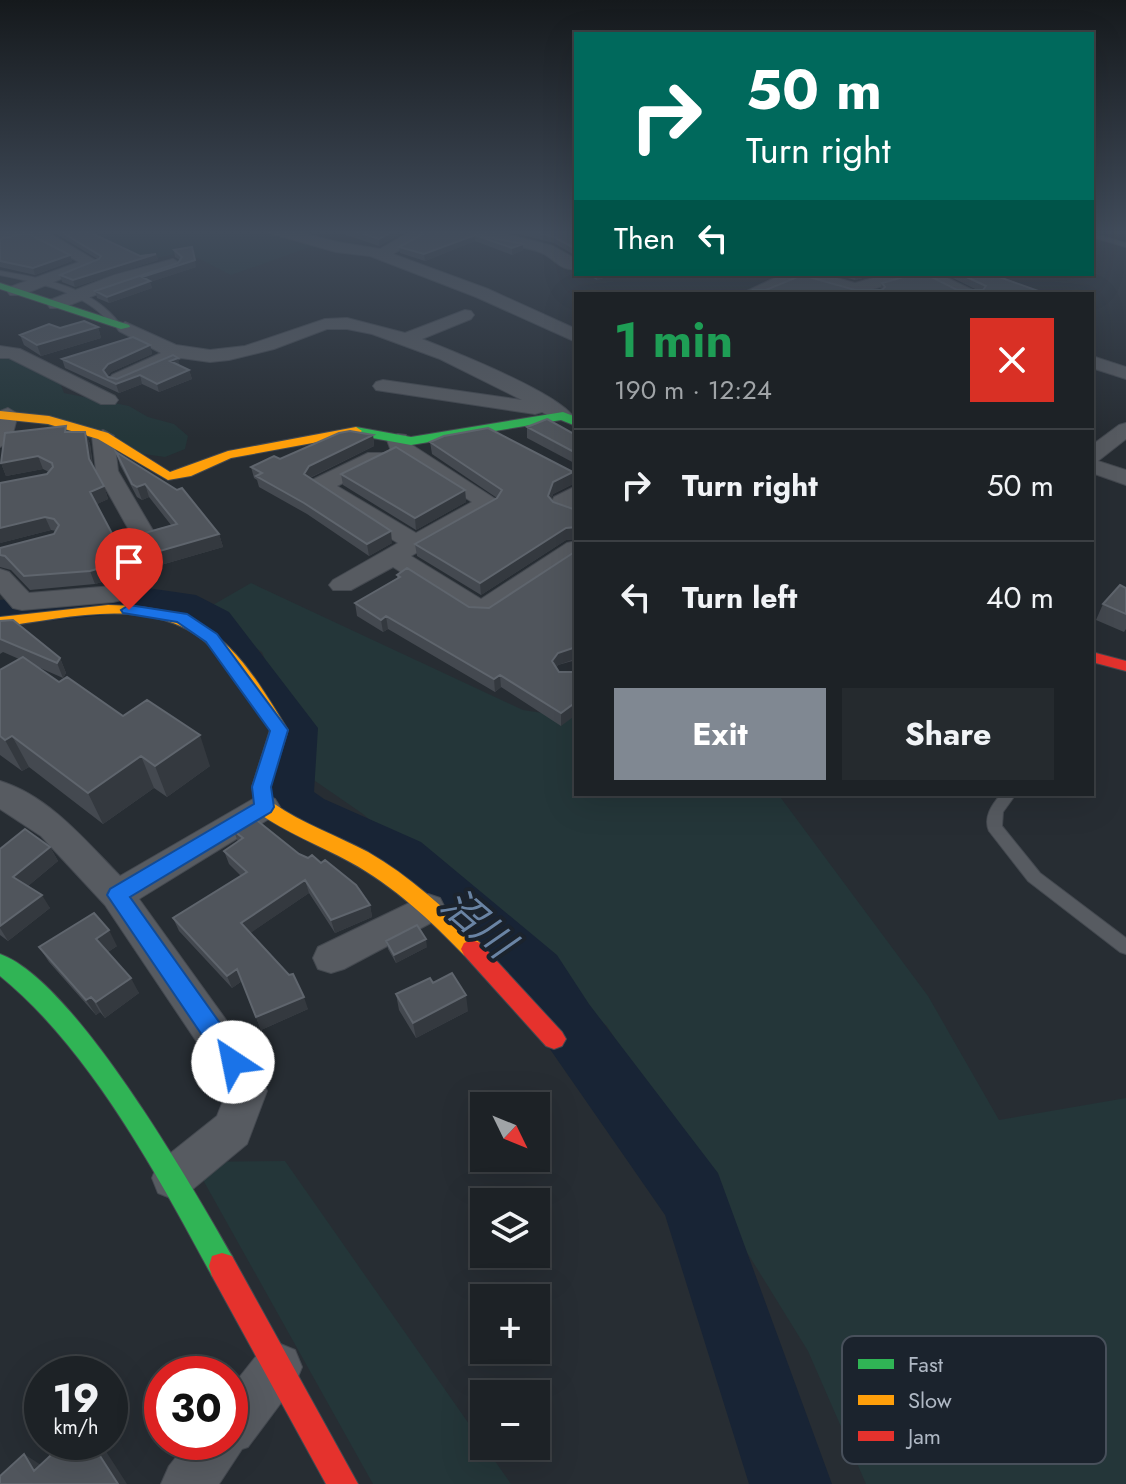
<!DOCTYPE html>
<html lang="en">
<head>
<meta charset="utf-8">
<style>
  :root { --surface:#1d2226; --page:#252a2e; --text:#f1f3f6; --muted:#a0a4a7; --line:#3b3f43; --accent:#808892 }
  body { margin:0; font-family:Jost,"Noto Sans JP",sans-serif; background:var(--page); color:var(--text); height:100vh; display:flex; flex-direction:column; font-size:30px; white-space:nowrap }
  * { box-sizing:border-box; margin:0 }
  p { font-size:26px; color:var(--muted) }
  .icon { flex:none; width:44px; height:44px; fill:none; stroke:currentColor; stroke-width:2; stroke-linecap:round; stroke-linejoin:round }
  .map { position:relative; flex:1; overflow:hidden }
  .side { position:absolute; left:574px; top:292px; width:520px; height:504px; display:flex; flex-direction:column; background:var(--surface); border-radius:0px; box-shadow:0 8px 32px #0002,0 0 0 2px var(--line) }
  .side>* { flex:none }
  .banner { position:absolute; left:574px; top:32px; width:520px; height:244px; border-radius:0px; box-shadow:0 8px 32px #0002,0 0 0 2px var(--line); background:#00695c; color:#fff; overflow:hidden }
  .needle { width:52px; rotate:133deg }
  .buttons { position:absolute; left:470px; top:1092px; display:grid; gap:16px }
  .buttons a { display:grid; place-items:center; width:80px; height:80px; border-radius:0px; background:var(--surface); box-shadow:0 8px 32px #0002,0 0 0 2px var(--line); font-size:40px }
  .speed { position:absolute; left:24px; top:1356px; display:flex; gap:16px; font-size:40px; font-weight:700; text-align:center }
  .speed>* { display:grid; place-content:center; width:104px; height:104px; border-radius:50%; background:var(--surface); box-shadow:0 8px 32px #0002,0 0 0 2px var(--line); line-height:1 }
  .speed small { font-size:20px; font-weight:400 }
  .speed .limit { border:12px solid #d22; background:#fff; color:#111 }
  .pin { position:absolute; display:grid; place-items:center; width:68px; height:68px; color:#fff; margin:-82px -34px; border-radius:50% 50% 50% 0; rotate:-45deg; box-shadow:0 0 8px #0007 }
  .pin .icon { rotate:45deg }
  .me { position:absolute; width:88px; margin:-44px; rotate:326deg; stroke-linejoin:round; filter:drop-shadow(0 0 6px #0008) }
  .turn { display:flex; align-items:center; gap:28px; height:168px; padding:0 40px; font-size:36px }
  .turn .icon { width:104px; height:104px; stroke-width:2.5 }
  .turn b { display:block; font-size:56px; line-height:68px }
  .then { display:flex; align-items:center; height:76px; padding:0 40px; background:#0003; gap:16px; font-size:30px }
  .round { display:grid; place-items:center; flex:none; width:84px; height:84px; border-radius:0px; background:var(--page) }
  .overview { display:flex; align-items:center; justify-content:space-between; height:136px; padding:0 40px }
  h1 { font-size:48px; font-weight:700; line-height:60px; color:#1e9e55 }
  .cta { display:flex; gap:16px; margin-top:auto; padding:16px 40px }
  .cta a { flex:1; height:92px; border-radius:0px; background:var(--accent); color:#fff; font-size:32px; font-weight:700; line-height:92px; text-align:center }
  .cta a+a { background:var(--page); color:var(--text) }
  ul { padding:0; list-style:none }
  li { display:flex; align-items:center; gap:24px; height:112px; padding:0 40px; border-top:2px solid var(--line) }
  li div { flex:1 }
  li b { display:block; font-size:30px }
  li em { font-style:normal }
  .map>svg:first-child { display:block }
</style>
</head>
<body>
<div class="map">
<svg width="1126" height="1484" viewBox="0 0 1126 1484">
  <rect width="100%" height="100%" fill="#272d33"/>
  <!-- green -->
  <path fill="#243639" d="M 82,230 L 262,230 L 316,245 L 231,275 L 186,252 L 147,260 Z
    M 0,352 L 55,370 L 64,393 L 129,406 L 148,417 L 174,424 L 188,436 L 185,449 L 165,457 L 136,453 L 0,412 Z
    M 251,583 L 523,710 L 576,718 L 576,794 L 778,794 L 928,996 L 999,1120 L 1126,1098 L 1126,1484 L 866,1484 L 808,1351 L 607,1026 L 363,814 L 305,774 L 288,717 L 262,652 L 199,613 Z
    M 285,1161 L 511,1484 L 373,1484 L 193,1162 Z"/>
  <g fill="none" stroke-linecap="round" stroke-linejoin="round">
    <!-- river -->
    <path fill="#182435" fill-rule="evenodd" d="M 134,586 L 196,595 L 229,612 L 318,728 L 314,792 L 324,799 L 421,842 L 557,955 L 589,1004 L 718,1173 L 832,1484 L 749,1484 L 665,1215 L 545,1042 L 515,991 L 383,872 L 288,827 L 270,812 L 263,799 L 270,730 L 199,630 L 171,616 L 134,612 L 0,626 L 0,600 Z"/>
    <!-- lane casing -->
    <g stroke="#444950" stroke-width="2">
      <path id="lane" d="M 1092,233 L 1126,243 L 1126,247 L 1092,237 Z
        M 0,271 C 45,279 91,286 120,324 L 113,326 C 84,291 42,284 0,275 Z
        M 1001,794 L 1016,794 L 1003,812 L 1002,826 L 1040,873 L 1126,938 L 1126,954 L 1120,952 L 1028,881 L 989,831 C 983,817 992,805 1001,794 Z"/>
    </g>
    <!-- street casing -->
    <g stroke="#444950" stroke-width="2">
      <path id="street" d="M 15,230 L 44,230 L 100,263 L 22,295 L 10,295 L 7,291 L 10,287 L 79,262 L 30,236 L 0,243 L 0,233 Z
        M 266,230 L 292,230 L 337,242 L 380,249 L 413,230 L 436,230 L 393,254 L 488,289 L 576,329 L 576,342 L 476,297 L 370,256 L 336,252 L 269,233 Z
        M 468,230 L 491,230 L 553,246 L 576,259 L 576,269 C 560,271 555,259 542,253 C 520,243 488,247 468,230 Z
        M 173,259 L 181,264 L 179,267 L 126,283 L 62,308 L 50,308 L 47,304 L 50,300 L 114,275 Z
        M 783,274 L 822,274 L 855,283 L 888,274 L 914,274 L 912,278 L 873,289 L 881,294 L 854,294 L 801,279 L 764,294 L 750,294 L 747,291 Z
        M 917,274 L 939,274 L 981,294 L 957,294 Z
        M 465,310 L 471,311 L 474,315 L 471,319 L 422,339 C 455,352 554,391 573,416 L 570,420 L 556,420 L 542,412 L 535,414 L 376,390 L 373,386 L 376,382 L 383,380 L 522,400 L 440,359 L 372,334 L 347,329 L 327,329 L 274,349 L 229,360 L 210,362 L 181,358 L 119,385 L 109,379 L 112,375 L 161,353 L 119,331 L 116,327 L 125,322 L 176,345 L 210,350 L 245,346 L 325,319 L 347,318 L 405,333 Z
        M 0,346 L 20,349 L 115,396 L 118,400 L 115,404 L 101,404 L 9,358 L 0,358 Z
        M 1092,356 L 1126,367 L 1126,379 L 1092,368 Z
        M 8,408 L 18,414 L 11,441 L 0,447 L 0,411 Z
        M 1126,423 L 1126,439 L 1098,461 L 1126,470 L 1126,485 L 1092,473 L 1092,445 L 1119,425 Z
        M 103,430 L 114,436 L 118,471 L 155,534 L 152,539 L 134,539 L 96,471 L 92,436 Z
        M 398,434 L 406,435 L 409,443 L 500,502 L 496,507 L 411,556 L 481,599 L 567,543 L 576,541 L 576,559 L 490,617 L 472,617 L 393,567 L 351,590 L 333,590 L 329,585 L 333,580 L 398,543 L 312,490 L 309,485 L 312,480 L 368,453 L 384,453 L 387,458 L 384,463 L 337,486 L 416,533 L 472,502 L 391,451 L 387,440 Z
        M 576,486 L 576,521 L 554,511 L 550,506 L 554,497 Z
        M 0,569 L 9,572 L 29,593 L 113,586 L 122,588 L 126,594 L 122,600 L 113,602 L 22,610 L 13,608 L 0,593 Z
        M 0,781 C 49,796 86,841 120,876 L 253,799 L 264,795 L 275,799 L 280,807 L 275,815 L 139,899 L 247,1049 L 267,1091 L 247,1144 L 188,1193 L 173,1199 L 158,1193 L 152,1178 L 158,1163 L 217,1116 L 227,1091 L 219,1075 L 105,905 L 41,836 L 0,809 Z
        M 428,894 L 440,898 L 445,908 L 440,918 L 344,969 L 331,973 L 318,969 L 313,958 L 318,947 Z
        M 278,1343 L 295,1350 L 302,1367 L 295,1384 L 248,1447 L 242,1449 L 219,1484 L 161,1484 L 169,1466 L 188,1442 L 230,1442 L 230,1389 L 261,1350 Z"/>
    </g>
    <!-- fast casing -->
    <g stroke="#444950" stroke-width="2">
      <path id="fast" d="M 0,283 L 129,325 L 130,327 L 121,329 L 0,289 Z
        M 563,412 L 576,417 L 576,426 L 561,420 L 411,445 L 356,435 L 350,431 L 356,427 L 411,437 Z
        M 0,954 C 74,980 192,1186 232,1256 L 235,1266 L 232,1276 L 222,1279 L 212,1276 C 158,1176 89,1048 0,976 Z"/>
    </g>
    <!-- slow casing -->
    <g stroke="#444950" stroke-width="2">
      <path id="slow" d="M 0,411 L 49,416 L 108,433 L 170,472 L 228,451 L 356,427 L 362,431 L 356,435 L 231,458 L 191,476 L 168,480 L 98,439 L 48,424 L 0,419 Z
        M 108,605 C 211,606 238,648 288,730 L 270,787 L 273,803 C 303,824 336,835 368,852 C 410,876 445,909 480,943 L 483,949 L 480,955 L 472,958 L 464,955 C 430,920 394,886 350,862 C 319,845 286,833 257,812 L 252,787 L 270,730 C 252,703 236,673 213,649 C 159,593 68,618 0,627 L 0,617 Z"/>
    </g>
    <!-- jam casing -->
    <g stroke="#444950" stroke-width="2">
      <path id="jam" d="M 1092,652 L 1126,661 L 1126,671 L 1092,662 Z
        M 472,940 L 480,943 L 562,1032 L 566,1039 L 562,1046 L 554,1049 L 546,1046 L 464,955 L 461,949 L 464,943 Z
        M 222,1253 L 232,1256 L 358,1484 L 326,1484 L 212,1276 L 209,1266 L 212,1256 Z"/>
    </g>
    <!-- lane -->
    <use href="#lane" fill="#575b61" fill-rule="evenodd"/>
    <!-- street -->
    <use href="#street" fill="#575b61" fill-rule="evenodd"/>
    <!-- fast -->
    <use href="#fast" fill="#30b455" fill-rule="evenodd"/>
    <!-- slow -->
    <use href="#slow" fill="#ff9f0a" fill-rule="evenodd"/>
    <!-- jam -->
    <use href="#jam" fill="#e5322d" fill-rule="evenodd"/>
  </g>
  <!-- wall -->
  <path fill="#444950" d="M 50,230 L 85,230 L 140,256 L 156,254 L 158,260 L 75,287 L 62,282 L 60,275 L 99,260 Z
    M 332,230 L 407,230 L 379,246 Z
    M 430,230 L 483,236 L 523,244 L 523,250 L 512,255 L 475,241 L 425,261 L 400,253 L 399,247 Z
    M 503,230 L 576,230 L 576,256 L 554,243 Z
    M 0,239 L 70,255 L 72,261 L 35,275 L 0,267 Z
    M 174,250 L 196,267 L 150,282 L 152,288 L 109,303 L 97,298 L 95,291 L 178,263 L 180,260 L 175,257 Z
    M 586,274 L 616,274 L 597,280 Z
    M 833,274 L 877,274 L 855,280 Z
    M 945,274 L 991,274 L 1040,294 L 752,294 L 752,290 L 880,290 L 882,283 L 957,290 L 977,290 Z
    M 98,327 L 101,338 L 41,356 L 24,345 L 20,335 L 60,328 Z
    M 150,345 L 152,354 L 111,372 L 108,376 L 117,379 L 180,366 L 189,370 L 192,379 L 159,392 L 142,384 L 119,393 L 65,368 L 62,359 Z
    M 527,427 L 576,435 L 576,464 L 527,438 Z
    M 68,432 L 85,432 L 90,444 L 93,466 L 104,486 L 108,499 L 97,504 L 116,541 L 171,525 L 149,497 L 142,500 L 137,497 L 120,465 L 116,452 L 219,534 L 223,547 L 95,584 L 30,590 L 11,570 L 0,567 L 0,548 L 54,534 L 56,531 L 51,530 L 0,543 L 49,472 L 43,469 L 6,476 L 1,463 Z
    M 373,435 L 374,446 L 310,478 L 392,543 L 369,556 L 307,514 L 259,487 L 257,480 L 254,478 L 251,467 Z
    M 430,442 L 573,484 L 553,494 L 551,500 L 553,502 L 576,510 L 576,539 L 566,540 L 481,595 L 417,556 L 415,544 L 497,498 L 432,454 Z
    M 341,474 L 465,490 L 466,502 L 416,530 L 343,485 Z
    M 576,551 L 576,660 L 558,665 L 556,668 L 559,672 L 576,672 L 561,726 L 501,687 L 495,692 L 388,629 L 383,632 L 357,616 L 355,603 L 397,578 L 397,575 L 469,607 L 489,608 Z
    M 1126,588 L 1126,629 L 1124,632 L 1096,620 L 1103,604 Z
    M 0,621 L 60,658 L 66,673 L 63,678 L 38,667 L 59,682 L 123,716 L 210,766 L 167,797 L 154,788 L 103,824 L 29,767 L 22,771 L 0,755 L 0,670 L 19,659 L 3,652 L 0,654 Z
    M 234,831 L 299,854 L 370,905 L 372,917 L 335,933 L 309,893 L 250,933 L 308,1009 L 261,1030 L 242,981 L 232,988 L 179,931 L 173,918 L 241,876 L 229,864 L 224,851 L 238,842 Z
    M 50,847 L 58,861 L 28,886 L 50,908 L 8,941 L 0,935 L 0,849 Z
    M 386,941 L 427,947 L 396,963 L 388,949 Z
    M 117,946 L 108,952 L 139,993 L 105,1018 L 100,1012 L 96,1015 L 49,962 L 39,947 Z
    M 433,983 L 468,1011 L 416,1038 L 399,1010 L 396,994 Z"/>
  <!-- shaded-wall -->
  <path fill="#34393f" d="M 395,230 L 407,230 L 379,246 L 379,239 Z
    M 475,235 L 475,241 L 425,261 L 424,254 Z
    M 523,244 L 523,250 L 512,255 L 512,248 Z
    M 156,254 L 158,260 L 75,287 L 73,280 Z
    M 70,255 L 72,261 L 35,275 L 33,268 Z
    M 195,260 L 196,267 L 150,282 L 152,288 L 109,303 L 107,297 L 142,277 Z
    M 597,274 L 616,274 L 597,280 Z
    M 856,274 L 877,274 L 855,280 Z
    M 98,327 L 101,338 L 41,356 L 37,345 Z
    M 150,345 L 152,354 L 111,372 L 106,379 L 103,370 L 108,364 Z
    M 178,358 L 180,367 L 170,361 Z
    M 189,370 L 192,379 L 159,392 L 157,384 Z
    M 140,375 L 142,384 L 119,393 L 116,384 Z
    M 85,432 L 90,444 L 93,472 L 89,459 Z
    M 373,435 L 374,446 L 311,477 L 306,486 L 304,474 L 309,466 Z
    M 38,456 L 43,469 L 6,476 L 1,463 Z
    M 573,472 L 573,484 L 553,494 L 548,508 L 548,496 L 553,482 Z
    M 145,484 L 149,497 L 142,500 L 137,487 Z
    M 104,486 L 108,499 L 95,505 L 90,492 Z
    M 465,490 L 466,502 L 416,530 L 415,518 Z
    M 45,517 L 51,530 L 0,543 L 0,528 Z
    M 576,527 L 576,539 L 566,540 L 481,595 L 480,583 L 566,528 Z
    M 391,531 L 392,543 L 369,556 L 367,544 Z
    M 219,534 L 223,547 L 95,584 L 90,571 Z
    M 386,616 L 388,629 L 383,632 L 381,620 Z
    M 575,647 L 575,659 L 558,665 L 552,674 L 552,661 L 558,653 Z
    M 60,658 L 66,673 L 63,678 L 57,663 Z
    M 500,675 L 501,687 L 495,692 L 494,679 Z
    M 576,702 L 576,715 L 561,726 L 561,713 Z
    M 200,735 L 210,766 L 167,797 L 155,766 Z
    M 12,736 L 29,767 L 22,771 L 5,740 Z
    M 141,756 L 154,788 L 103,824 L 88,793 Z
    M 50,847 L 58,861 L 22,891 L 13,877 Z
    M 305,880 L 309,893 L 246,936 L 241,923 Z
    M 42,895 L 50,908 L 8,941 L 0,928 L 0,926 Z
    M 370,905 L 372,917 L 335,933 L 331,920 Z
    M 109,930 L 117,946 L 105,954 L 96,939 Z
    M 426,939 L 427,947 L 396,963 L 394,955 Z
    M 237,969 L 242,981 L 232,988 L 227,976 Z
    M 131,978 L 139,993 L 105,1018 L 96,1002 Z
    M 466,995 L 468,1011 L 416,1038 L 413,1023 Z
    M 91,997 L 100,1012 L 96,1015 L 86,1000 Z
    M 304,997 L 308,1009 L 261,1030 L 256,1017 Z
    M 91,1442 L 100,1442 L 127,1484 L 118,1484 Z
    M 24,1454 L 44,1467 L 34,1471 Z"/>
  <!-- building -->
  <path fill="#50555c" stroke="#5f656d" stroke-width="2" d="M 58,230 L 85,230 L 140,256 L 156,254 L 73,280 L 60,275 L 99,259 L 101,256 Z
    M 351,230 L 395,230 L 379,239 Z
    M 430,230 L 473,230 L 483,236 L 523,244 L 512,248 L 475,235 L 424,254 L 399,247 Z
    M 528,230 L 576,230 L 576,249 L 554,237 Z
    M 27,233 L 70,255 L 33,268 L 0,261 L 0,239 Z
    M 192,247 L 195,260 L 142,277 L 150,281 L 107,297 L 95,291 L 178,263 L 182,257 L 174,250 Z
    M 914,274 L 926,274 L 957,290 L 983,290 L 986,286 L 960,274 L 991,274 L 1041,292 L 1037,294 L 763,294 L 752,290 L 766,290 L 802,275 L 855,290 L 882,290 L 885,287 L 882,283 Z
    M 84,321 L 98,327 L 37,345 L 20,335 L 49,324 L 60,328 Z
    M 133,337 L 150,345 L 108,364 L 103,370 L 108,377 L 117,379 L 173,355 L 178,358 L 170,361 L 189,370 L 157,384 L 140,375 L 116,384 L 62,359 Z
    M 547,419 L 576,435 L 576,453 L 527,427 Z
    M 66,426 L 65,432 L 85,432 L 89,459 L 104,486 L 90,492 L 116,541 L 177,524 L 145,484 L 137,487 L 132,484 L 116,452 L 177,490 L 182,488 L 219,534 L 90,571 L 24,576 L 5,556 L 0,555 L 0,548 L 54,534 L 59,525 L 54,519 L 45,517 L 0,528 L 0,483 L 47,474 L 53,467 L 52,463 L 38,456 L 1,463 L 5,433 Z
    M 488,428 L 573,472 L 553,482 L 548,496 L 553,502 L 576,510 L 576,527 L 566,528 L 480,583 L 415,544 L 497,498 L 502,490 L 430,442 L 444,436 Z
    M 350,431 L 373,435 L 309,466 L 304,474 L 391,531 L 367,544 L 304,503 L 256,476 L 262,473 L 251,467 L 274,456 L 280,459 L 339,433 Z
    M 396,447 L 465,490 L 415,518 L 341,474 Z
    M 576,551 L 576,647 L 558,653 L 552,661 L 559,672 L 576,672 L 576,702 L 561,713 L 500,675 L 494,679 L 386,616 L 381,620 L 355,603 L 400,577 L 397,575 L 407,568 L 469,607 L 489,608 Z
    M 1120,585 L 1126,588 L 1126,614 L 1103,604 Z
    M 13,620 L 60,658 L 57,663 L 0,639 L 0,621 Z
    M 23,657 L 59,682 L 67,677 L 123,716 L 147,700 L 200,735 L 155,766 L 141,756 L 88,793 L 12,736 L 5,740 L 0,736 L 0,670 Z
    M 254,818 L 299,854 L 308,858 L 312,855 L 321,863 L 325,860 L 356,885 L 370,905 L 331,920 L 305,880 L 241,923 L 289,975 L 293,974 L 304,997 L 256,1017 L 237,969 L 227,976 L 173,918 L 247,872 L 224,851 L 243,838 L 234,831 Z
    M 25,829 L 50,847 L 13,877 L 42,895 L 0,926 L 0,849 Z
    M 94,913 L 109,930 L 96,939 L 131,978 L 96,1002 L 91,997 L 86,1000 L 39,947 Z
    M 417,925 L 426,939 L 394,955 L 386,941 Z
    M 452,973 L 466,995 L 413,1023 L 396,994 L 430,978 L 433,983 Z
    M 65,1442 L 91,1442 L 118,1484 L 0,1484 L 0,1476 L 24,1454 L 34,1471 Z"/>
  <!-- sky -->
  <linearGradient id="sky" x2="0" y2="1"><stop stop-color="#15191c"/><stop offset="0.53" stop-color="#414c5b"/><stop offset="1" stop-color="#414c5b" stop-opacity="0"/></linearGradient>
  <rect width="1126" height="438" fill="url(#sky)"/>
  <!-- route -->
  <path fill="#1a73e8" stroke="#114b97" stroke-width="2" d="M 129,605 L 187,614 L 217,634 L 288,730 L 271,787 L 274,807 L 271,812 L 130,897 L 242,1054 L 245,1062 L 242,1069 L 233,1073 L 225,1069 L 107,895 L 110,889 L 254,804 L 252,787 L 270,731 L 206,642 L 177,622 L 123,613 L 121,610 Z"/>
  <g text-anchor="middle" stroke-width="8" stroke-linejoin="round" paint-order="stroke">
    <!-- near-water labels -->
    <g font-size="40" font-style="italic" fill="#6a84a4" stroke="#1b232d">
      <text transform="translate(478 923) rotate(41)" y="14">沼川</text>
    </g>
  </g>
  <!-- legend -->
  <rect x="842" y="1336" width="264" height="128" rx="12" fill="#1b232d" stroke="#48505b" stroke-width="2"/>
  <rect x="858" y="1359" width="36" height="10" fill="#30b455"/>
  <rect x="858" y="1395" width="36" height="10" fill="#ff9f0a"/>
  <rect x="858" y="1431" width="36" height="10" fill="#e5322d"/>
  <g font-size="22" fill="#b0b9c5">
    <text x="908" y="1372">Fast</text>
    <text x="908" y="1408">Slow</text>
    <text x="908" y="1444">Jam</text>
  </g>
</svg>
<div class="buttons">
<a><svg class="needle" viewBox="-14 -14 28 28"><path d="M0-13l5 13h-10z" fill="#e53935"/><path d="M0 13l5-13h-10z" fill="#a0a4a7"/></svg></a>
<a><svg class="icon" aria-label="layers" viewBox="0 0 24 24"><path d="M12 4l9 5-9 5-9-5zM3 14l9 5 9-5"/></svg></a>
<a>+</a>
<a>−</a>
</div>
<div class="speed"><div>19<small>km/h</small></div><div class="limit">30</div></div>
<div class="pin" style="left:129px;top:610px;background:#d93025"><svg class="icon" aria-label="arrive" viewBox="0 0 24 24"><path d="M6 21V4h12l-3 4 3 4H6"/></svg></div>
<svg class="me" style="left:233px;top:1062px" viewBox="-20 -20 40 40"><circle r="19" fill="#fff"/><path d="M0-13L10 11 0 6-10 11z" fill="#1a73e8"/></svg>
<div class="banner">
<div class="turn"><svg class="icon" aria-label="right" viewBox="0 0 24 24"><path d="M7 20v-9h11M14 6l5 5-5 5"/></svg><div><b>50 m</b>Turn right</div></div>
<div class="then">Then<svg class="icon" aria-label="left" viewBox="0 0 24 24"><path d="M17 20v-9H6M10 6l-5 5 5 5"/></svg></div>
</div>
<section class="side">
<div class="overview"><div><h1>1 min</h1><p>190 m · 12:24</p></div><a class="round" style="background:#d93025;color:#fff"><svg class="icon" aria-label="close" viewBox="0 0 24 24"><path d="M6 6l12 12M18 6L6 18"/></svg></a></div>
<ul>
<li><svg class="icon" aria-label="right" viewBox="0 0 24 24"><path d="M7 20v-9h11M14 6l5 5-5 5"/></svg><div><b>Turn right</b></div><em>50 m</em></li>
<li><svg class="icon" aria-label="left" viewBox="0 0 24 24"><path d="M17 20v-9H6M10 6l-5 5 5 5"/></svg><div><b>Turn left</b></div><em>40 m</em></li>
</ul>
<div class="cta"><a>Exit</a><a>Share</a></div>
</section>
</div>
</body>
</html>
